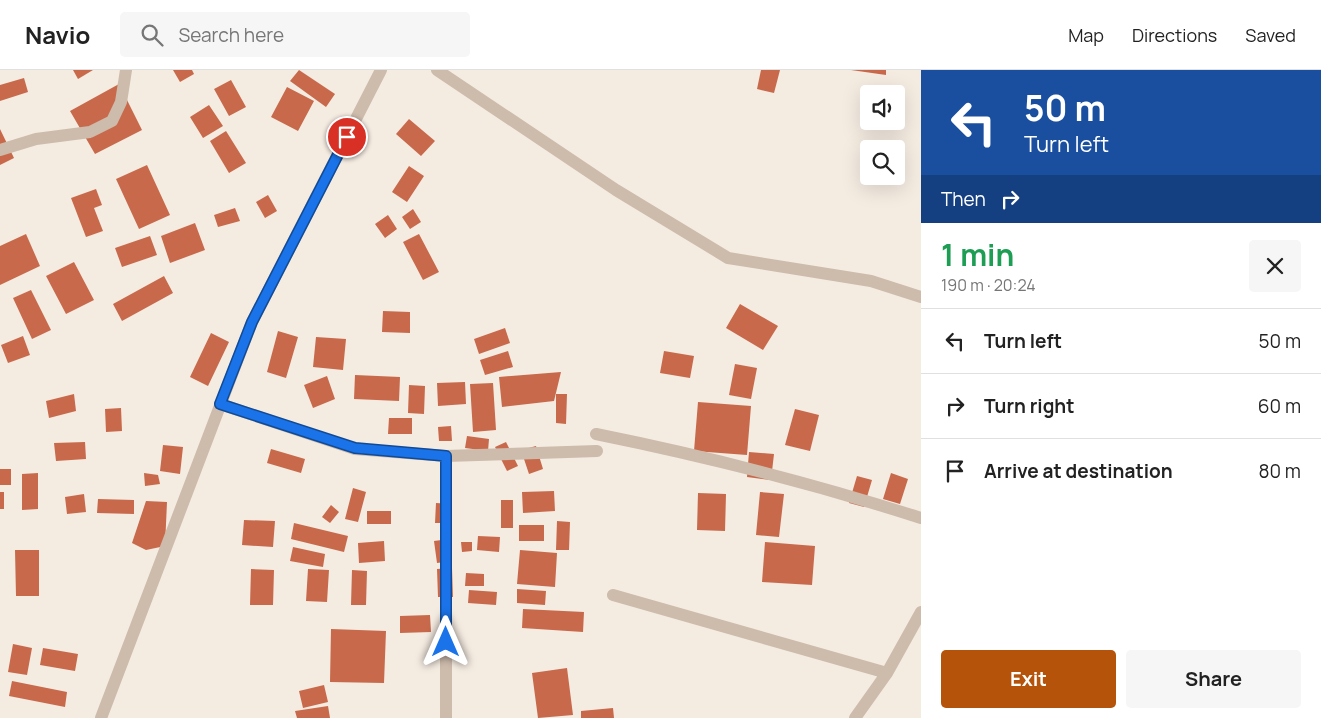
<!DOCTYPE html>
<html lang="en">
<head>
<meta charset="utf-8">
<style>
  :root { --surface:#fff; --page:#f6f6f6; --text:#222; --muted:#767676; --line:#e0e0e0; --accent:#b45309 }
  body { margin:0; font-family:Manrope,sans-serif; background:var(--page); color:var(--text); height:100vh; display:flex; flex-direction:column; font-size:19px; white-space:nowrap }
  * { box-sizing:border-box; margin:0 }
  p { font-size:16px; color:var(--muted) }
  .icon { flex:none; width:28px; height:28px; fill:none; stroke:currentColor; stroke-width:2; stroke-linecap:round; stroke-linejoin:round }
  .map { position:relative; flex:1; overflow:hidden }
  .panel { display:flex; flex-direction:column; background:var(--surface); width:400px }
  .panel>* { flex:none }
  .guide { background:#1a4fa0; color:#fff; overflow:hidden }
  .buttons { position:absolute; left:860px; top:15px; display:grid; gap:10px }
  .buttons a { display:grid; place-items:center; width:45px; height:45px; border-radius:5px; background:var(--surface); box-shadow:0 5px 20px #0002; font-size:25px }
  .pin { position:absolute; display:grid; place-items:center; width:42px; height:42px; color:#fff; margin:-21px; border:2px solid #fff; border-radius:50%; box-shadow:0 1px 5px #0007 }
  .me { position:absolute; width:55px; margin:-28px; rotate:0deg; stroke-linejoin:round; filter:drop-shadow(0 0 4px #0008) }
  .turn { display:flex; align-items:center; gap:18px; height:105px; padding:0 20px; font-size:22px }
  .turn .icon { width:65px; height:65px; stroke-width:2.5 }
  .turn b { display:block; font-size:35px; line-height:42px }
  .then { display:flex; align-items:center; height:48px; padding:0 20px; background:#0003; gap:10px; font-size:19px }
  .round { display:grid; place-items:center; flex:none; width:52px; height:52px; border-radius:5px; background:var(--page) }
  .overview { display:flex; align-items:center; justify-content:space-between; height:85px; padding:0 20px }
  h1 { font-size:30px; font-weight:700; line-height:38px; color:#1e9e55 }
  .action { display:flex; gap:10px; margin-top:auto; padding:10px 20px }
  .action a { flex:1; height:58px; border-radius:5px; background:var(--accent); color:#fff; font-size:20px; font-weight:700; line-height:58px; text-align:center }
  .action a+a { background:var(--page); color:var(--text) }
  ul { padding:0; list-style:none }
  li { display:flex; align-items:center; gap:15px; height:65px; padding:0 20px; border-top:1px solid var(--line) }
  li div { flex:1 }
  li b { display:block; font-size:19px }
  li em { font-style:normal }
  header { display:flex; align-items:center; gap:30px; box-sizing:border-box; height:70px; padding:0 25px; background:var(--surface); border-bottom:1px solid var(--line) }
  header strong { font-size:24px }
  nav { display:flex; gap:28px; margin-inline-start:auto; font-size:18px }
  .search { width:350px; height:45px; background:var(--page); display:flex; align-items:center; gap:12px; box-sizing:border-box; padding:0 18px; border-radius:5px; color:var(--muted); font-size:19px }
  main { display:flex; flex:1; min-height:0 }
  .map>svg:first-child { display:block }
</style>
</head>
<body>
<header>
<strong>Navio</strong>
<div class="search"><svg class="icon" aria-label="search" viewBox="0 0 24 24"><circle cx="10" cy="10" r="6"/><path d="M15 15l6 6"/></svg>Search here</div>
<nav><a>Map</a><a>Directions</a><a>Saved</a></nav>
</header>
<main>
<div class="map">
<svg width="921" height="648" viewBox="0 0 921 648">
  <rect width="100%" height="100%" fill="#f4ebe1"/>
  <!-- building -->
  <path fill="#c8694b" d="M 73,0 L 93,0 L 78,9 Z
    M 173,0 L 192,0 L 194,4 L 180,12 Z
    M 299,0 L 335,24 L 326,37 L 290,11 Z
    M 761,0 L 780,0 L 774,23 L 757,19 Z
    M 851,0 L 886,0 L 886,5 Z
    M 24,8 L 28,22 L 0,31 L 0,15 Z
    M 231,10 L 246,37 L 229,46 L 214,19 Z
    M 119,14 L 142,60 L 95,84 L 70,41 Z
    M 287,17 L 314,31 L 298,61 L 271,47 Z
    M 209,35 L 223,56 L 203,68 L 190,47 Z
    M 409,49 L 435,71 L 421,86 L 396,64 Z
    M 0,59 L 14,88 L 0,95 Z
    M 226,61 L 246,93 L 229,103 L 210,71 Z
    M 147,95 L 170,145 L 139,159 L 116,109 Z
    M 409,96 L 424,106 L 407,132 L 392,122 Z
    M 96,119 L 102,135 L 94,138 L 103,161 L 86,167 L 71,128 Z
    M 268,125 L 277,141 L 265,148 L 256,132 Z
    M 235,138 L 240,151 L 218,157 L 214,145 Z
    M 413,139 L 421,152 L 410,159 L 402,147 Z
    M 388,145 L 397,159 L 385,168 L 375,154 Z
    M 195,153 L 205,180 L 170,193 L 161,166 Z
    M 26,164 L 40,196 L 0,215 L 0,176 Z
    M 419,164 L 439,202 L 423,210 L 403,172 Z
    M 150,166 L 157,185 L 122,197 L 115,178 Z
    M 74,192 L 94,230 L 66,244 L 46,206 Z
    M 164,206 L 173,223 L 122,251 L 113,234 Z
    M 31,220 L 51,260 L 32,269 L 13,228 Z
    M 740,234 L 778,256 L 763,280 L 726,258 Z
    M 383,241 L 410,242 L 410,263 L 382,262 Z
    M 505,258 L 510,273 L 479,284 L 474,269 Z
    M 278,261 L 298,267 L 286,308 L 267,302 Z
    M 211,263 L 229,272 L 208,316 L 190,307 Z
    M 23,266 L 30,285 L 8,293 L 1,275 Z
    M 316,267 L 346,269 L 343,300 L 313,297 Z
    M 508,281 L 513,297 L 485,305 L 480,290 Z
    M 664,281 L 694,286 L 690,308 L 660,303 Z
    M 735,294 L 757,298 L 751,329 L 729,325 Z
    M 561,302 L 554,331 L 502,337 L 499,307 Z
    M 355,305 L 400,307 L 399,331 L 354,329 Z
    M 327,306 L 335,329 L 313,338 L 304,315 Z
    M 465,312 L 466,334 L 438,336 L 437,313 Z
    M 493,313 L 496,360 L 473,362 L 470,314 Z
    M 409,315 L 425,316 L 424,344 L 408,343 Z
    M 74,324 L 76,341 L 49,348 L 46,331 Z
    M 556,324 L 567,324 L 566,354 L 556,353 Z
    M 698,332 L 751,336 L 747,385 L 694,381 Z
    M 121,338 L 122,361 L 106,362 L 105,339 Z
    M 795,339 L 819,345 L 810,381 L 785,375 Z
    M 389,348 L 412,348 L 412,364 L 388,364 Z
    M 451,356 L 452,371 L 439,371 L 438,357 Z
    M 467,366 L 489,369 L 488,381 L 465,378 Z
    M 85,372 L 86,389 L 56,391 L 54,373 Z
    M 506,372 L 518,396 L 507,401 L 495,377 Z
    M 163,375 L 183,377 L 180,404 L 160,401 Z
    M 536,376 L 543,399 L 529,404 L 521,380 Z
    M 271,379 L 305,389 L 301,403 L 267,393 Z
    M 749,382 L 774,384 L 771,410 L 747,407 Z
    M 0,399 L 11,399 L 11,415 L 0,415 Z
    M 38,403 L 38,439 L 22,440 L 22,404 Z
    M 144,403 L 158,405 L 160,414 L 145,416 Z
    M 891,403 L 908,409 L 900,434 L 883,429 Z
    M 857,406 L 872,410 L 864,437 L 849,433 Z
    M 353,418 L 366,422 L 358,452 L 345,449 Z
    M 554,421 L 555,441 L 523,443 L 522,422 Z
    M 0,422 L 4,422 L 4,439 L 0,439 Z
    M 760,422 L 784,424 L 779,467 L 756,465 Z
    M 698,423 L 726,424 L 725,461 L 697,460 Z
    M 84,424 L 86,442 L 67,444 L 65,427 Z
    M 98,429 L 134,430 L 134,444 L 97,443 Z
    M 501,430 L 513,430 L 513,458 L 501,458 Z
    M 146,431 L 167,432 L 165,476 L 146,480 L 132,473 Z
    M 436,433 L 451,434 L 450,453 L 435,453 Z
    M 331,435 L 339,442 L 330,453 L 322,447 Z
    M 367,441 L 391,441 L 391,454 L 367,454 Z
    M 244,450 L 275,451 L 273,477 L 242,475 Z
    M 557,451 L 570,452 L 569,480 L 556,480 Z
    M 294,453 L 348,466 L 344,482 L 291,469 Z
    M 519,455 L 544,455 L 544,471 L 519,471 Z
    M 478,466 L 500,467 L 499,482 L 477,480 Z
    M 449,469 L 452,491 L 437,493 L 434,471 Z
    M 384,471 L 385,491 L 359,493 L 358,473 Z
    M 461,472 L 472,472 L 472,481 L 462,482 Z
    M 765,472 L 815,476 L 812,515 L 762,512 Z
    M 293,477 L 325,484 L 323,497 L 290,491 Z
    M 15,480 L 39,480 L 39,526 L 16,526 Z
    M 520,480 L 557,483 L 555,517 L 517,514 Z
    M 452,498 L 453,527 L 438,527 L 437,499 Z
    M 251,499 L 274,500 L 273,535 L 250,535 Z
    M 308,499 L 329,500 L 327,532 L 306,531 Z
    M 352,500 L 367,501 L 366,535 L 351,535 Z
    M 466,503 L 484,504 L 484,516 L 465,516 Z
    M 517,519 L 546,521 L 545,535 L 517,533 Z
    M 469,520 L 497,522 L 496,535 L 468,533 Z
    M 523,539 L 584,542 L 583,562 L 522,558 Z
    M 430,545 L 431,562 L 400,563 L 400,546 Z
    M 331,559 L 386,561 L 384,613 L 330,612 Z
    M 13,574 L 32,578 L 27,605 L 8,602 Z
    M 43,578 L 78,584 L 75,601 L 40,595 Z
    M 567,598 L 573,645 L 538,648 L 532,603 Z
    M 12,611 L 67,622 L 65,637 L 9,626 Z
    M 324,615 L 328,632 L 303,638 L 299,621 Z
    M 328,636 L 330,648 L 297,648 L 295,641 Z
    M 613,638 L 614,648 L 581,648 L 581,641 Z"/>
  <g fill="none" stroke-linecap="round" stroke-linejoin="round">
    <!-- minor -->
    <path stroke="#cdbbac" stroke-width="12" d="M 437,0 L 616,120 L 728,188 L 871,211 L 921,227
      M 0,80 L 36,69 L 90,62 L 112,51 L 121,32 L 126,0
      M 220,334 L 355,379 L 446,386 L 597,381
      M 596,364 C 705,386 815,414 921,448
      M 446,386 L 446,648
      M 613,525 L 887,603
      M 101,648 L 252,252 L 381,0
      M 855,648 L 887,603 L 921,542"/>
  </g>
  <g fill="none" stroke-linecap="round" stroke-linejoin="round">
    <!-- route casing -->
    <g stroke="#114b97" stroke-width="12">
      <path id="route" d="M 347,67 L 252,252 L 220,334 L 355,378 L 446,386 L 446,572"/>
    </g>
    <!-- route -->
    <use href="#route" stroke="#1a73e8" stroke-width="9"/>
  </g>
</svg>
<div class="buttons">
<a><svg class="icon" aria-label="sound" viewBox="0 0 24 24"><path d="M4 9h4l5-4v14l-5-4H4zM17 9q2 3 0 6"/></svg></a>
<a><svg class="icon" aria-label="search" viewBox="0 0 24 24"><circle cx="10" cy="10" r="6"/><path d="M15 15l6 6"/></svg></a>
</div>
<div class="pin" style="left:347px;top:67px;background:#d93025"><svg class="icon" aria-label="arrive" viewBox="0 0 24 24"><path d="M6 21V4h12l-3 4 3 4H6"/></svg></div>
<svg class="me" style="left:446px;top:572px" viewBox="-20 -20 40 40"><path d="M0-17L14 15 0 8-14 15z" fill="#1a73e8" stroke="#fff" stroke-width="4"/></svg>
</div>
<section class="panel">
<div class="guide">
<div class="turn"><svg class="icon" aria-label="left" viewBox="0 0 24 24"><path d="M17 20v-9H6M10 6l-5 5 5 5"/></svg><div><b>50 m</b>Turn left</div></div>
<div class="then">Then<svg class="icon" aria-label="right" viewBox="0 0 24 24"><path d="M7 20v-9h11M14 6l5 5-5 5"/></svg></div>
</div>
<div class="overview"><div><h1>1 min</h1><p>190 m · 20:24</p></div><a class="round"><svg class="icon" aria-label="close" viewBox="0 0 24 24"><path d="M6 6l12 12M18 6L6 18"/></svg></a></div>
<ul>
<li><svg class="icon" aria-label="left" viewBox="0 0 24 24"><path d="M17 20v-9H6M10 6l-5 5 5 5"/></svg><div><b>Turn left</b></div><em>50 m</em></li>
<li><svg class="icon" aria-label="right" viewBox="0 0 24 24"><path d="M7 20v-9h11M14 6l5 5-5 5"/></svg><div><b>Turn right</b></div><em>60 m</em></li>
<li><svg class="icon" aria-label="arrive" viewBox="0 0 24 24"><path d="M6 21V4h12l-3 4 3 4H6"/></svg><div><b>Arrive at destination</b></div><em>80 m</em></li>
</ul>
<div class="action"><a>Exit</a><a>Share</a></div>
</section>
</main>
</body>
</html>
